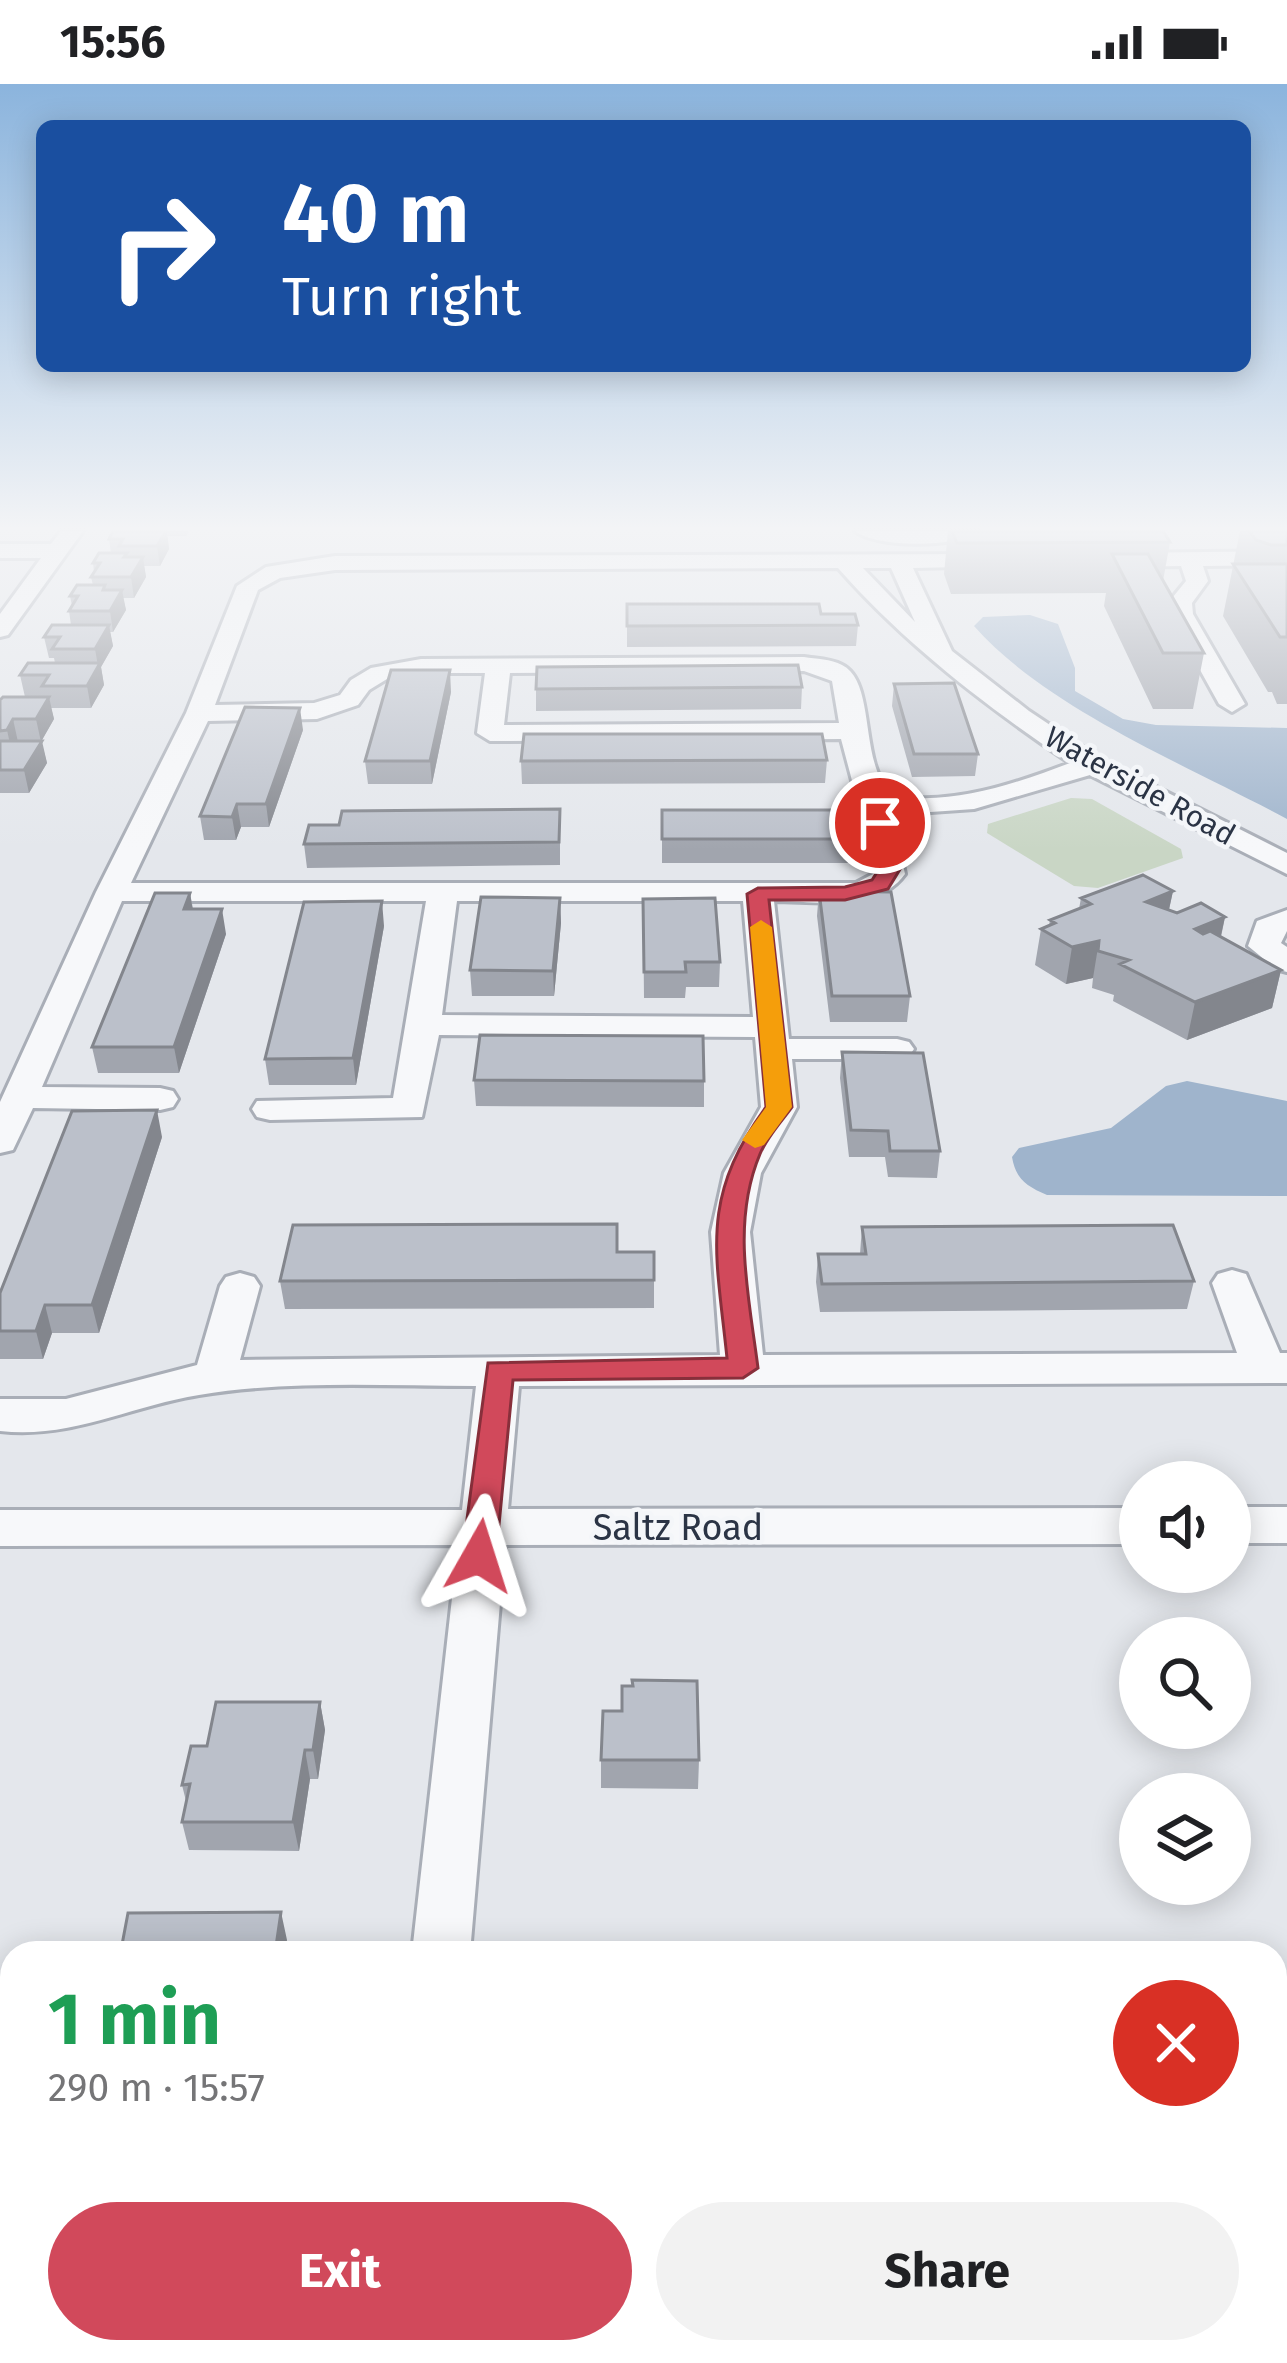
<!DOCTYPE html>
<html lang="en">
<head>
<meta charset="utf-8">
<style>
  :root { --surface:#fff; --page:#f2f2f2; --text:#202124; --muted:#757577; --accent:#d1495b }
  body { margin:0; font-family:"Fira Sans",sans-serif; background:var(--page); color:var(--text); height:100vh; display:flex; flex-direction:column; font-size:45px; white-space:nowrap }
  * { box-sizing:border-box; margin:0 }
  p { font-size:39px; color:var(--muted) }
  .icon { flex:none; width:66px; height:66px; fill:none; stroke:currentColor; stroke-width:2; stroke-linecap:round; stroke-linejoin:round }
  .map { position:relative; flex:1; overflow:hidden }
  .details { position:absolute; left:0px; top:1857px; width:1287px; height:423px; display:flex; flex-direction:column; background:var(--surface); border-radius:36px 36px 0 0; box-shadow:0 6px 30px #0003 }
  .details>* { flex:none }
  .banner { position:absolute; left:36px; top:36px; width:1215px; height:252px; border-radius:18px; box-shadow:0 6px 30px #0003; background:#1a4fa0; color:#fff; overflow:hidden }
  .controls { position:absolute; left:1119px; top:1377px; display:grid; gap:24px }
  .controls a { display:grid; place-items:center; width:132px; height:132px; border-radius:50%; background:var(--surface); box-shadow:0 6px 30px #0003; font-size:60px }
  .pin { position:absolute; display:grid; place-items:center; width:102px; height:102px; color:#fff; margin:-51px; border:6px solid #fff; border-radius:50%; box-shadow:0 3px 12px #0007 }
  .me { position:absolute; width:132px; margin:-66px; rotate:6deg; stroke-linejoin:round; filter:drop-shadow(0 0 9px #0008) }
  .turn { display:flex; align-items:center; gap:42px; height:252px; padding:0 48px; font-size:54px }
  .turn .icon { width:156px; height:156px; stroke-width:2.5 }
  .turn b { display:block; font-size:84px; line-height:102px }
  .round { display:grid; place-items:center; flex:none; width:126px; height:126px; border-radius:63px; background:var(--page) }
  .overview { display:flex; align-items:center; justify-content:space-between; height:204px; padding:0 48px }
  h1 { font-size:72px; font-weight:700; line-height:90px; color:#1e9e55 }
  .action { display:flex; gap:24px; margin-top:auto; padding:24px 48px }
  .action a { flex:1; height:138px; border-radius:72px; background:var(--accent); color:#fff; font-size:48px; font-weight:700; line-height:138px; text-align:center }
  .action a+a { background:var(--page); color:var(--text) }
  .status { display:flex; justify-content:space-between; align-items:center; height:84px; padding:0 60px; background:var(--surface); direction:ltr }
  .status svg { height:33px; fill:currentColor }
  .map>svg:first-child { display:block }
  .green { fill:#c9d6c5 }
  .water { fill:#9fb4cc }
  .lines { fill:none; stroke-linecap:round; stroke-linejoin:round }
  .stream { stroke:#9fb4cc; stroke-width:18 }
  .minor-casing { stroke:#a9aeb7; stroke-width:6 }
  .minor { fill:#f7f8fa; fill-rule:evenodd }
  .wall { fill:#a1a5ae }
  .shaded-wall { fill:#83868d }
  .building { fill:#bbc0ca; stroke:#83868d; stroke-width:3 }
  .route { fill:#d1495b; stroke:#882f3b; stroke-width:3 }
  .slow { fill:#f59e0b }
  .labels { text-anchor:middle; stroke-width:9; stroke-linejoin:round; paint-order:stroke }
  .far-street-label { font-size:30px; fill:#2b3445; stroke:#f4f6f9 }
  .street-label { font-size:36px; fill:#2b3445; stroke:#f4f6f9 }
</style>
</head>
<body>
<div class="status"><b>15:56</b><svg viewBox="0 0 49 12"><path d="M0 12V9h3v3zM5 12V6h3v6zM10 12V3h3v9zM15 12V0h3v12zM26 1h20v11H26zM47 4h2v5h-2z"/></svg></div>
<div class="map">
<svg width="1287" height="2279" viewBox="0 0 1287 2279">
  <rect width="100%" height="100%" fill="#e4e7ec"/>
  <path class="green" d="M1071,714L1092,715L1181,765L1183,774L1098,804L1074,802L987,749L988,740Z"/>
  <path class="water" d="M1030,531L1058,540L1075,584V607L1123,635L1156,641L1287,644V735C1189,682 1047,625 974,542L983,533Z
    M1187,997L1287,1017V1112L1047,1111C1027,1102 1016,1096 1012,1073L1019,1064L1111,1044L1166,1002Z"/>
  <g class="lines">
    <path class="stream" d="M0,2176H12
      M1275,2200L1287,2202"/>
    <g class="minor-casing">
      <path id="minor" d="M61,447H83L8,551L0,553V530L41,474H0V460H51Z
        M855,447H979C958,464 876,464 855,447Z
        M1287,467V481L1203,482L1208,497L1192,519L1193,530L1245,620L1232,628L1219,620L1169,530L1168,519L1186,497L1181,482L1118,483L1107,476L1118,469Z
        M1000,470L1011,477L1008,482L913,484L952,567L1029,627L1101,675L1287,769V790L1090,691L974,725L902,730L894,740L905,790C877,829 817,817 774,817L789,955H897L909,958L914,965L909,972L897,975H792L797,1023L761,1089L750,1148L763,1271L1237,1269L1212,1199L1218,1190L1232,1186L1246,1190L1280,1269H1287V1299L519,1302L508,1425L1140,1424V1460L505,1461L470,1869H412L458,1461L0,1462V1426H462L476,1302C384,1302 289,1296 199,1311C130,1322 72,1355 0,1347V1315H66L197,1281L220,1202L226,1193L240,1189L254,1193L260,1202L240,1276L720,1271L711,1148L724,1089L761,1023L755,953L439,951L422,1033L270,1036L257,1033L252,1025L257,1017L393,1014L426,817H122L42,1003L160,1004L173,1007L178,1015L173,1023L160,1026L33,1024L13,1066L0,1069V1018L96,808L186,629L237,502L266,483L335,472ZM838,484C906,561 986,622 1070,679C1017,699 949,723 892,711C858,680 877,598 842,581C831,575 816,575 804,573L421,575L371,584L351,596L340,611L314,619L215,621L258,506L280,494L335,486ZM863,484H891L915,538ZM804,587L832,597L839,639L504,641L510,589ZM421,589H485L477,649L490,657L841,655L854,704L877,724L866,739L875,789L856,799H131L208,637L317,635L358,621L369,606L387,595ZM457,817H743L753,933L442,931Z
        M1287,826V847L1281,859L1287,863V888L1276,885L1248,862L1257,837Z
        M1230,1423H1287V1459H1230Z
        M368,2268H436L435,2279H367Z"/>
    </g>
    <use href="#minor" class="minor"/>
  </g>
  <path class="wall" d="M113,447H189L186,452H167L169,465L160,482H144L146,493L134,514H123L126,526L113,548H110L113,562L101,583L104,601L91,624H51L54,635L41,657L47,679L29,709H0V616L25,613L20,591L55,579L54,574H49L44,553L71,541L69,527L72,522L70,512L93,501L91,493L94,488L93,479L111,469L109,455Z
    M948,447H1163L1170,458L1163,497L1204,569L1193,625H1153L1104,522L1106,509L951,510L944,490Z
    M1240,447H1287V620H1277L1272,608H1268L1223,532Z
    M627,520L821,530L858,541L856,562L627,563Z
    M894,600L978,670L975,692L912,693L892,622Z
    M802,603L801,625L536,627V605Z
    M451,608L432,700H368L365,677Z
    M303,646L269,743H241L236,756H204L200,732Z
    M827,676L825,699L522,700L521,677Z
    M560,725V781L307,784L304,760L339,741Z
    M662,726L851,755L850,779H662Z
    M819,807L910,912L907,938H830L817,832Z
    M1173,807L1169,826L1177,829L1225,833L1221,853L1281,886L1272,924L1187,956L1113,917L1114,911L1092,904L1093,894L1066,900L1035,881L1041,845L1049,842L1050,836L1079,825L1081,814Z
    M190,809L193,825L226,850L179,989H98L92,963Z
    M560,814L561,839L554,912H472L470,886Z
    M643,815L720,878L719,903H686L685,914H644Z
    M384,842L356,1001H269L265,975Z
    M842,968L940,1067L937,1094L888,1093L885,1073H849L840,994Z
    M474,996L704,997V1023L476,1022Z
    M162,1053L99,1249H52L43,1275H0V1209Z
    M862,1143L1194,1197L1187,1225L820,1228L816,1198L818,1170H860Z
    M618,1168H654V1224L285,1225L280,1197Z
    M320,1618L325,1646L318,1695H310L299,1767L189,1766L182,1738L186,1717L182,1701L207,1662Z
    M601,1676H699L698,1705L601,1704Z"/>
  <path class="shaded-wall" d="M167,447L169,465L160,482L157,462Z
    M143,473L146,493L134,514L131,493Z
    M122,506L126,526L113,548L110,527Z
    M109,541L113,562L101,583L104,601L91,624L87,602L98,582L95,565Z
    M450,586L451,608L432,700L430,677Z
    M49,613L54,635L41,658L36,635Z
    M300,624L303,646L269,743L266,720Z
    M13,635L18,658L12,669L7,646Z
    M42,657L47,679L29,709L24,686Z
    M237,720L241,743L236,756L232,733Z
    M1173,807L1165,843L1146,818Z
    M190,809L194,834L184,825Z
    M560,814L561,839L554,912L553,887Z
    M382,817L384,842L356,1001L353,974Z
    M222,825L226,850L179,989L174,963Z
    M1225,833L1217,869L1195,845Z
    M1099,857L1093,894L1066,900L1072,863Z
    M1281,886L1272,924L1187,956L1195,918Z
    M157,1026L162,1053L99,1249L92,1221Z
    M45,1221L52,1249L43,1275L36,1247Z
    M320,1618L325,1646L318,1695L313,1666Z
    M305,1666L310,1695L299,1767L293,1738Z
    M281,1828L287,1856L285,1869H275Z"/>
  <path class="building" d="M113,447H166L157,462H119L123,455H109Z
    M952,447H978L979,448L978,447H1163L1170,458L957,459Z
    M1249,447H1287V461H1271L1256,456Z
    M99,469H127L124,473H143L131,493H91L100,479H93Z
    M1112,470H1148L1204,569H1163Z
    M1233,480H1287V553H1280Z
    M77,501H105L103,506H122L110,527H69L78,512H70Z
    M627,520H819L821,530H855L858,541L627,542Z
    M52,541H109L95,565H52L60,553H44Z
    M28,579H100L87,602H42L49,591H20Z
    M798,581L802,603L536,605L537,583Z
    M391,586H450L430,677H365Z
    M954,599L978,670H914L894,600Z
    M3,613H49L36,635H13L7,646L0,647V616Z
    M245,623L300,624L266,720H237L232,733L200,732Z
    M524,650H822L827,676L521,677Z
    M0,657H42L24,686H0Z
    M560,725L559,758L304,760L309,741H339L342,727Z
    M662,726H847L851,755H662Z
    M1143,791L1173,807L1146,818L1177,829L1201,819L1225,833L1195,845L1203,850L1210,847L1281,886L1195,918L1120,880L1129,876L1098,867L1099,857L1072,863L1041,845L1055,839L1050,836L1091,820L1081,814Z
    M819,807L891,808L910,912H832Z
    M155,809H190L184,825H222L174,963H92Z
    M481,813L560,814L553,887L470,886Z
    M715,814L720,878H685L686,888H644L643,815Z
    M382,817L353,974L265,975L304,818Z
    M480,951L703,952L704,997L474,996Z
    M842,968L923,969L940,1067H890L888,1047L851,1046Z
    M157,1026L92,1221H45L36,1247H0V1209L72,1027Z
    M617,1140V1168H654V1196L280,1197L293,1141Z
    M1173,1141L1194,1197L822,1200L818,1170H866L862,1143Z
    M632,1596L697,1597L699,1676H601L603,1627H622V1602H633Z
    M216,1618H320L313,1666H305L293,1738H182L190,1700L182,1701L191,1662H207Z
    M281,1828L275,1869H79L80,1866H121L128,1829Z"/>
  <linearGradient id="sky" x2="0" y2="1"><stop stop-color="#8bb4dd"/><stop offset="0.58" stop-color="#f3f4f6"/><stop offset="1" stop-color="#f3f4f6" stop-opacity="0"/></linearGradient>
  <rect width="1287" height="766" fill="url(#sky)"/>
  <path class="route" d="M873,735L890,739L902,782L888,805L845,816H769L792,1023C781,1038 767,1053 760,1070C731,1139 749,1212 758,1284L743,1294L513,1296L496,1472L491,1481L479,1484L467,1481L462,1472L488,1279L727,1274C716,1167 699,1115 766,1023L747,810L758,804L845,803L872,796L881,782Z"/>
  <path class="slow" d="M761,836L772,843L792,1023L764,1061L755,1064L742,1056L766,1023L750,843Z"/>
  <g class="labels">
    <g class="far-street-label">
      <text transform="translate(1140 702) rotate(29)" y="10">Waterside Road</text>
    </g>
    <g class="street-label">
      <text x="678" y="1456">Saltz Road</text>
    </g>
  </g>
</svg>
<div class="controls">
<a><svg class="icon" aria-label="sound" viewBox="0 0 24 24"><path d="M4 9h4l5-4v14l-5-4H4zM17 9q2 3 0 6"/></svg></a>
<a><svg class="icon" aria-label="search" viewBox="0 0 24 24"><circle cx="10" cy="10" r="6"/><path d="M15 15l6 6"/></svg></a>
<a><svg class="icon" aria-label="layers" viewBox="0 0 24 24"><path d="M12 4l9 5-9 5-9-5zM3 14l9 5 9-5"/></svg></a>
</div>
<div class="pin" style="left:880px;top:739px;background:#d93025"><svg class="icon" aria-label="arrive" viewBox="0 0 24 24"><path d="M6 21V4h12l-3 4 3 4H6"/></svg></div>
<svg class="me" style="left:479px;top:1472px" viewBox="-20 -20 40 40"><path d="M0-17L14 15 0 8-14 15z" fill="#d1495b" stroke="#fff" stroke-width="4"/></svg>
<div class="banner">
<div class="turn"><svg class="icon" aria-label="right" viewBox="0 0 24 24"><path d="M7 20v-9h11M14 6l5 5-5 5"/></svg><div><b>40 m</b>Turn right</div></div>
</div>
<section class="details">
<div class="overview"><div><h1>1 min</h1><p>290 m · 15:57</p></div><a class="round" style="background:#d93025;color:#fff"><svg class="icon" aria-label="close" viewBox="0 0 24 24"><path d="M6 6l12 12M18 6L6 18"/></svg></a></div>
<div class="action"><a>Exit</a><a>Share</a></div>
</section>
</div>
</body>
</html>
